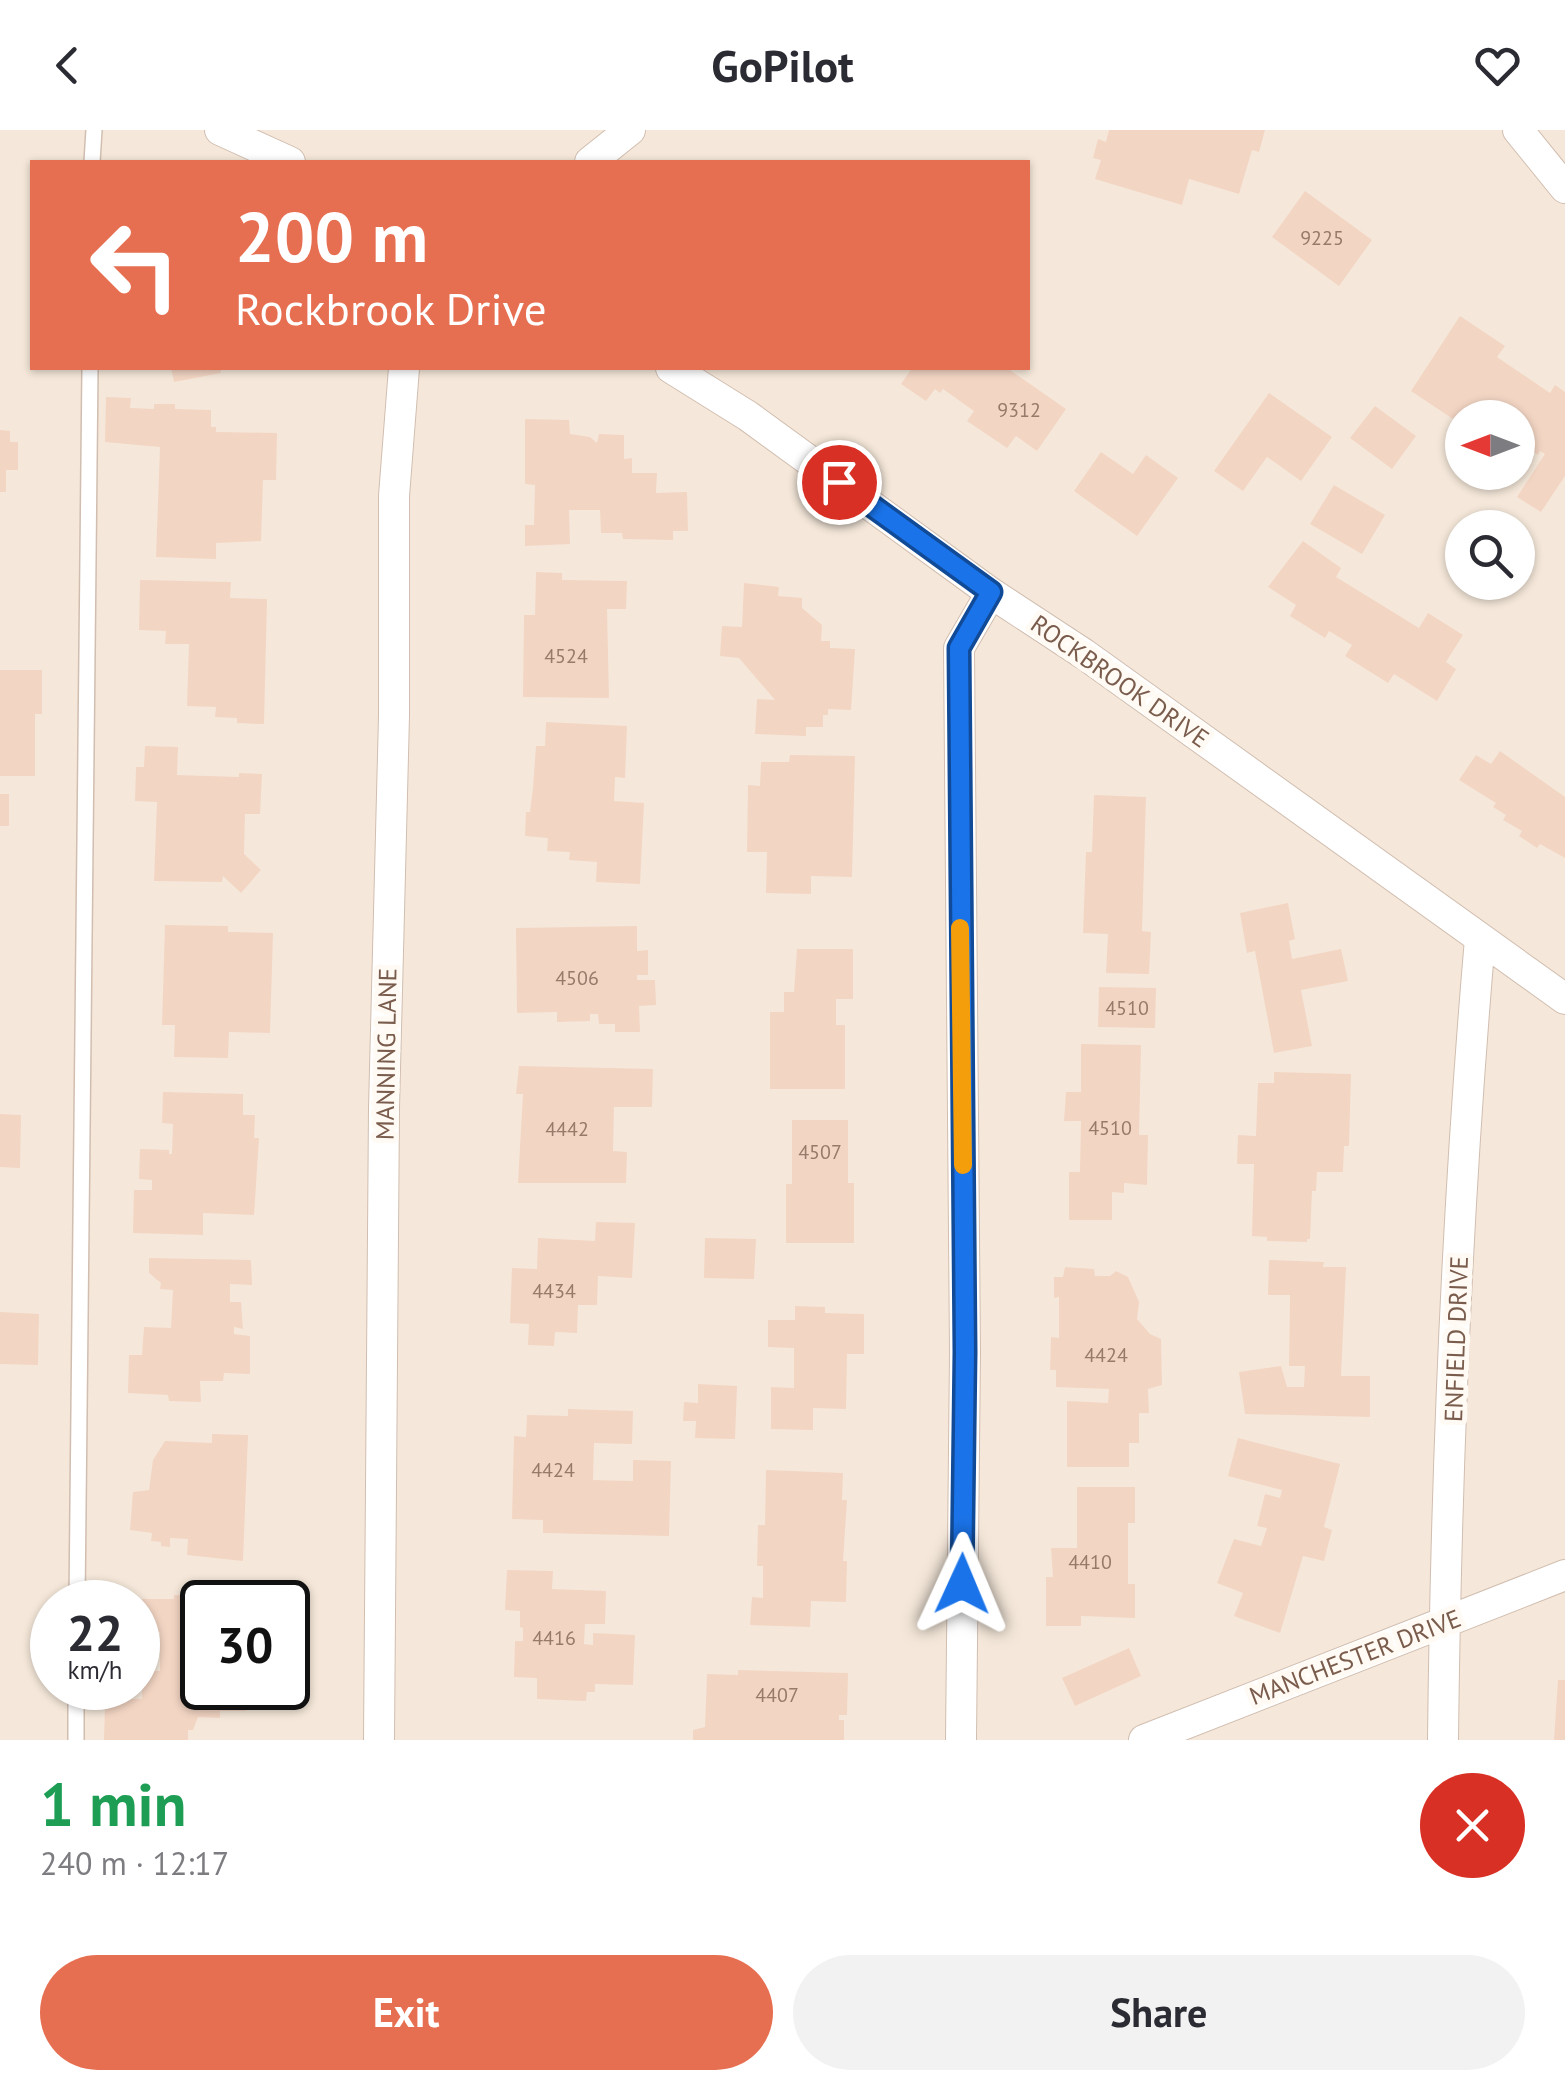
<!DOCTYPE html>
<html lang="en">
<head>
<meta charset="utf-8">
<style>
  :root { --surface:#fff; --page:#f2f2f3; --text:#2b2b33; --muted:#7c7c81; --accent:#e76f51 }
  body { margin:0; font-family:"PT Sans",sans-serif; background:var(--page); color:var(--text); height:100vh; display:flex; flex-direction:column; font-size:38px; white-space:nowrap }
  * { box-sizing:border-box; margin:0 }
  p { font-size:32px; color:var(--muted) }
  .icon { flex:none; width:55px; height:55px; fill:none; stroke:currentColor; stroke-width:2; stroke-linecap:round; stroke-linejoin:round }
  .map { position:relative; height:1610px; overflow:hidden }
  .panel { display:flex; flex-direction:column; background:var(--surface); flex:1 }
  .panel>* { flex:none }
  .banner { position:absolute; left:30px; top:30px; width:1000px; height:210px; border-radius:0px; box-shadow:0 2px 8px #0004; background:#e76f51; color:#fff; overflow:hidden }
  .needle { width:65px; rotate:270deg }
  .controls { position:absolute; left:1445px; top:270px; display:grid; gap:20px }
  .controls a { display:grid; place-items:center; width:90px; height:90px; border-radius:50%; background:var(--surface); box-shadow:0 2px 8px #0004; font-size:50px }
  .speed { position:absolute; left:30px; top:1450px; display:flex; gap:20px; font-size:50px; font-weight:700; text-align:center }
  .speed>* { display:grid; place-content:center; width:130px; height:130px; border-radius:50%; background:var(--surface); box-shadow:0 2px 8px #0004; line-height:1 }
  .speed small { font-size:25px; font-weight:400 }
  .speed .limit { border:5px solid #111; border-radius:15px; background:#fff; color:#111 }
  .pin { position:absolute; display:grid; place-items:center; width:85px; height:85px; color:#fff; margin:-42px; border:5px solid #fff; border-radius:50%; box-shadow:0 2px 10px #0007 }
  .me { position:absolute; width:110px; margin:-55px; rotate:1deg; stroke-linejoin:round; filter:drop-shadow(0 0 8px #0008) }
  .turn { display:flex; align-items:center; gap:35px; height:210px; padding:0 40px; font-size:45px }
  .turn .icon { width:130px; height:130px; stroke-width:2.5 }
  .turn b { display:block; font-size:70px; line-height:85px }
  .round { display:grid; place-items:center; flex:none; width:105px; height:105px; border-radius:52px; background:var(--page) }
  .summary { display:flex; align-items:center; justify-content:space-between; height:170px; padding:0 40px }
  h1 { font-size:60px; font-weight:700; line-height:75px; color:#1e9e55 }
  .action { display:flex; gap:20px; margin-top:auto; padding:20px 40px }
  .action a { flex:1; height:115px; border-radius:60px; background:var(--accent); color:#fff; font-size:40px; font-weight:700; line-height:115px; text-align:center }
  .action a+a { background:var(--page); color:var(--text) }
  header { display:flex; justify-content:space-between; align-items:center; height:130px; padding:0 40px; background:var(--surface); font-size:45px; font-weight:700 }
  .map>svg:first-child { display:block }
  .residential { fill:#f5e8da; fill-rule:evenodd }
  .building { fill:#f3d5c3 }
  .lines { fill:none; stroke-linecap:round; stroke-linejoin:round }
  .lane-casing { stroke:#d1beb0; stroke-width:18 }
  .street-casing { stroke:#d1beb0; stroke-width:32 }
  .lane { stroke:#fff; stroke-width:15 }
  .street { stroke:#fff; stroke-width:30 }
  .route-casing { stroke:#114b97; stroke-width:25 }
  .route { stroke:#1a73e8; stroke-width:18 }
  .slow { stroke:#f59e0b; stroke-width:18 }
  .labels { text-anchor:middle; stroke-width:10; stroke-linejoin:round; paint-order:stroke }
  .number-label { font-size:20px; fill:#987a6a }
  .street-label { font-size:25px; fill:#7a5c4d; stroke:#fffaf3 }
</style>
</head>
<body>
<header><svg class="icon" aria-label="back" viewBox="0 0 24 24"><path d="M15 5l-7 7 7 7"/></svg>GoPilot<svg class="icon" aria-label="heart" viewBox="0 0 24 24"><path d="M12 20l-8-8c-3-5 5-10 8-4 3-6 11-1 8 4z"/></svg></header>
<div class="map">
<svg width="1565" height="1610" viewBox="0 0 1565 1610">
  <rect width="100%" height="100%" fill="#fdf6ec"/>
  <path class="residential" d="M0,0H1565V1610H0ZM32,32H1028V238H32ZM1462,288H1518V342H1462ZM1462,398H1518V452H1462ZM52,1472H138V1558H52ZM202,1472H288V1558H202Z"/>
  <path class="building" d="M1109,0H1265L1259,22L1252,20L1239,64L1189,49L1182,75L1095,49L1101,30L1093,28L1098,9L1106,12Z
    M1305,61L1372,110L1339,156L1272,107Z
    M1460,186L1505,216L1497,227L1550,263L1555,255L1565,262V346L1541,382L1517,367L1545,324L1540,321L1538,325L1518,312V288H1480L1467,279L1459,293L1411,261Z
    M171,238H220L221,243L174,252Z
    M912,238H1007L1066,279L1037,321L1016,306L1007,318L967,291L974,281L943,259L940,263L935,259L926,271L901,254Z
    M1269,263L1332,307L1301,351L1267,327L1243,361L1214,341Z
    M106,267L131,268L130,278L154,279V274H175V279L211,280V297H216V302L277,303L276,350H263L261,411L216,413V429L156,427L160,317L105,312Z
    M1375,276L1416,306L1392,339L1350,308Z
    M525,289L569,290L570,304L590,307L597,313L599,304L624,305V329L632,328V343H657L656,363L687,362L688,401H673V410L623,409L622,403H601L600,380H569L570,414L525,416V395H534L535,355L525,354Z
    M0,300L10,301V312H18V340H6V362H0Z
    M1101,322L1133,344L1146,325L1178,348L1137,406L1074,361Z
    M1334,355L1385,385L1362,424L1310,394Z
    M1303,411L1341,438L1336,447L1419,498L1428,483L1463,505L1446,532L1456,539L1437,571L1394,544L1388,553L1345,526L1352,515L1329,501L1325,508L1290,486L1296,475L1268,457Z
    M536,442L562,443V450L627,451L626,479H607L609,568L523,567L524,485H535Z
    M140,450L231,452L230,468L267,469L264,594L237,593V588L215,587L216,577L187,576L189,514H165L166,501L139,500Z
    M744,453L779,457L778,466L802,468V478L822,495L821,511H830V518L855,519L851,580L828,579V585H823V597H806V606L755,604L757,569L775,570L739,528L720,526L722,496L742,497Z
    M0,540H42V584H35V646H0Z
    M546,592L627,596L625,648L615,647L614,671L644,673L640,754L596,752L597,732L569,730L570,722L547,721L548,708L525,706L526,682H530L533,658L536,616H545Z
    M145,616L178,617L177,645L239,647V643L262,644L260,684H245L244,724L261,740L241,763L223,746L222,752L154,751L157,672L135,671L136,637H144Z
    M1500,621L1565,667V728L1540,714L1537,718L1519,706L1522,701L1503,690L1506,685L1493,677L1496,673L1459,650L1476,625L1491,634Z
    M790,625L855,626L852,747L811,746V764L766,763L767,722H747L748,655L760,656L761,632H789Z
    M0,664H9V696H0Z
    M1094,665L1146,667L1142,801L1151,802L1149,844L1106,843L1108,804L1083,803L1086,722H1092Z
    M1288,773L1295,809L1289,811L1292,829L1341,819L1348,851L1301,860L1312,916L1274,923L1255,821L1247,823L1240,783Z
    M165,795L228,796V802L273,803L270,903L229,902L228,928L174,927L175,895H162Z
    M637,796V821L648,820V845H637V850H655L656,875L639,876L640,902H615V894H599L598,884H590V891L557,892V882L517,883L516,798Z
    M797,819H853V869H836V895H845V959H770V882H784V862H794Z
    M1099,857L1156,858L1155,898L1098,897Z
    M1081,914L1141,915L1139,1005H1148L1147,1055L1124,1053V1063L1112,1062V1090H1069V1042H1080L1081,991H1064L1066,962H1081Z
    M519,936L653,939L652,977H614L613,1021L627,1022L626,1053H518L523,964H516Z
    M1274,942L1351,944L1349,1016H1344L1343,1042H1317L1316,1061H1312L1310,1109H1307V1112L1267,1111V1107L1252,1106L1254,1034H1237L1238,1005L1256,1006L1258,953H1274Z
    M163,962L243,964V985H255L254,1008H259L254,1085L203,1083V1105L133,1103L134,1060H152V1050L139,1049L140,1019L169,1020V1024H172L173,994L162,993Z
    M0,984L21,985L20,1038L0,1037Z
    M792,990H848V1053H854V1113H786V1054H792Z
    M596,1092L635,1093L632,1148L598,1146L597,1175H578L577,1203L555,1202L554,1216L528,1215L529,1194L510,1193L512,1138L537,1139L538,1108L595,1111Z
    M705,1108L756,1109L754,1149L704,1148Z
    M149,1128L251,1130L252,1155L230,1154V1172H241L243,1199L234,1197V1204L250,1206V1244L224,1243L223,1251H200L201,1272L169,1271L168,1265L128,1263L129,1225H142L144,1197L171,1198L173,1160L160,1159L161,1153L149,1143Z
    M1269,1130L1324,1132L1323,1137H1346L1341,1246H1370V1287L1245,1284L1239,1242L1281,1236L1287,1257H1304L1305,1236H1289L1290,1165H1268Z
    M1065,1137L1094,1139L1095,1146H1110L1116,1141L1128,1147L1139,1172L1137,1189L1150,1204L1161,1209L1162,1255L1148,1259L1149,1283H1139V1313H1129V1337H1067V1271L1108,1273L1109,1259L1056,1257V1240H1050L1051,1207L1059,1208V1167L1054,1168V1147H1063Z
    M795,1176L825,1177V1183L864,1184V1224H847L846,1279L813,1278V1300L771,1299V1257L794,1258V1218L768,1217V1190H795Z
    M0,1182L39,1184L38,1235L0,1234Z
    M698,1254L737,1256L735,1309L695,1308L696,1291H683L684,1272L698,1273Z
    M568,1279L633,1281L632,1314L594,1313L593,1350L633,1351V1330L671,1331L669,1406L543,1403V1390L512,1389L514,1306L526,1307L527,1285L568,1286Z
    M212,1304L248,1305L243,1431L187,1425L188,1409L170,1408V1417L161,1416V1412L151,1411L152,1403L130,1400L133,1362L149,1360L153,1330L165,1311L212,1313Z
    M1238,1308L1340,1334L1324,1397L1332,1400L1324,1431L1303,1426L1280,1503L1234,1486L1243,1463L1217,1453L1234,1409L1261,1416L1267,1398L1257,1396L1265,1364L1280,1368L1282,1360L1228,1346Z
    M766,1340L843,1343L842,1370H847L843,1431H847L846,1472L811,1471L810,1497L750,1495L752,1467L763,1468V1436H757L758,1395H765Z
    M1077,1357H1135V1393H1128V1454H1135V1488L1081,1486V1496H1046V1447H1053L1051,1418H1077Z
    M507,1440L553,1441L552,1459L606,1461L605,1494H585L584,1514L593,1515V1503L635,1505L633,1555L595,1554V1562H587L586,1571L537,1569V1548L514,1547L515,1511H523V1498L520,1497V1481L505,1480Z
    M174,1465L192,1466V1470L202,1471V1558H247L246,1581H220V1588L198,1587L193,1600H188V1610H104L105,1576H111V1569H142L143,1541H160V1502H139L140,1469H174Z
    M1129,1518L1141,1546L1075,1576L1062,1548Z
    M738,1540L848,1543L847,1585H839V1590H844V1610H693V1600L705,1597L707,1544L738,1545Z
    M1558,1550H1565V1610H1554Z"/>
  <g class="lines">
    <g class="lane-casing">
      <path id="lane" d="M92,32L94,0
        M77,1472L90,238
        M76,1610V1558"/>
    </g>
    <g class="street-casing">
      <path id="street" d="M220,0L290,32
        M1518,0L1565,58
        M590,32L630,0
        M671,238L748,286L991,463L1084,524L1565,869
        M379,1610L384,978L394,586V366L404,238
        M961,1610L965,1222L959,518L991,463
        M1144,1610L1565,1445
        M1443,1610C1446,1343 1457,1075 1480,809"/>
    </g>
    <use href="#lane" class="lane"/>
    <use href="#street" class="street"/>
  </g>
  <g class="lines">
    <g class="route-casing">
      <path id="route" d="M839,352L991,462L959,518L965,1222L962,1454"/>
    </g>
    <use href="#route" class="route"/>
    <path class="slow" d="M960,798L963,1035"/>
  </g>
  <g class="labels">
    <g class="number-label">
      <text x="1322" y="115">9225</text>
      <text x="1019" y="287">9312</text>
      <text x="566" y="533">4524</text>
      <text x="577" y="855">4506</text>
      <text x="1127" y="885">4510</text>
      <text x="1110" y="1005">4510</text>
      <text x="567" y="1006">4442</text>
      <text x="820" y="1029">4507</text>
      <text x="554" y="1168">4434</text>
      <text x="1106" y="1232">4424</text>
      <text x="553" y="1347">4424</text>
      <text x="1090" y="1439">4410</text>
      <text x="554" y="1515">4416</text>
      <text x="777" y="1572">4407</text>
    </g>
    <g class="street-label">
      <text transform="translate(1120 551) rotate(35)" y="9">ROCKBROOK DRIVE</text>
      <text transform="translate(386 924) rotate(-89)" y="9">MANNING LANE</text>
      <text transform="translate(1456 1209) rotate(-88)" y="9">ENFIELD DRIVE</text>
      <text transform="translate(1355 1527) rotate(-21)" y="9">MANCHESTER DRIVE</text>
    </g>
  </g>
</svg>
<div class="controls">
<a><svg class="needle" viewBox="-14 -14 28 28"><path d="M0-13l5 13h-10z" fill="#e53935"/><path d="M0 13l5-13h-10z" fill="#7c7c81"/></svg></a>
<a><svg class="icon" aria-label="search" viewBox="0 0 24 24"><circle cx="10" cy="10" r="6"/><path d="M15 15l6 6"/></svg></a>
</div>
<div class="speed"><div>22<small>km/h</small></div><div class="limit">30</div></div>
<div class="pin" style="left:839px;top:352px;background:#d93025"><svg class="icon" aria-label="arrive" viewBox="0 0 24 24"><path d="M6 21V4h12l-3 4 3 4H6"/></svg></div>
<svg class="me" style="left:962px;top:1454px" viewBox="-20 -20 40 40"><path d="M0-17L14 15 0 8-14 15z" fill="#1a73e8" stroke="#fff" stroke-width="4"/></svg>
<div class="banner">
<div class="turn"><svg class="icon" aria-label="left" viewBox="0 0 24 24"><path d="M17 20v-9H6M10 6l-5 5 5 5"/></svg><div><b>200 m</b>Rockbrook Drive</div></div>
</div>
</div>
<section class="panel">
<div class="summary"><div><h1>1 min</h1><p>240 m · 12:17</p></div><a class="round" style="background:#d93025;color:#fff"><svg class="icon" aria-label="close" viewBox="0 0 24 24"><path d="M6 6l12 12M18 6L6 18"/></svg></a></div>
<div class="action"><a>Exit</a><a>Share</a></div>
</section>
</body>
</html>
